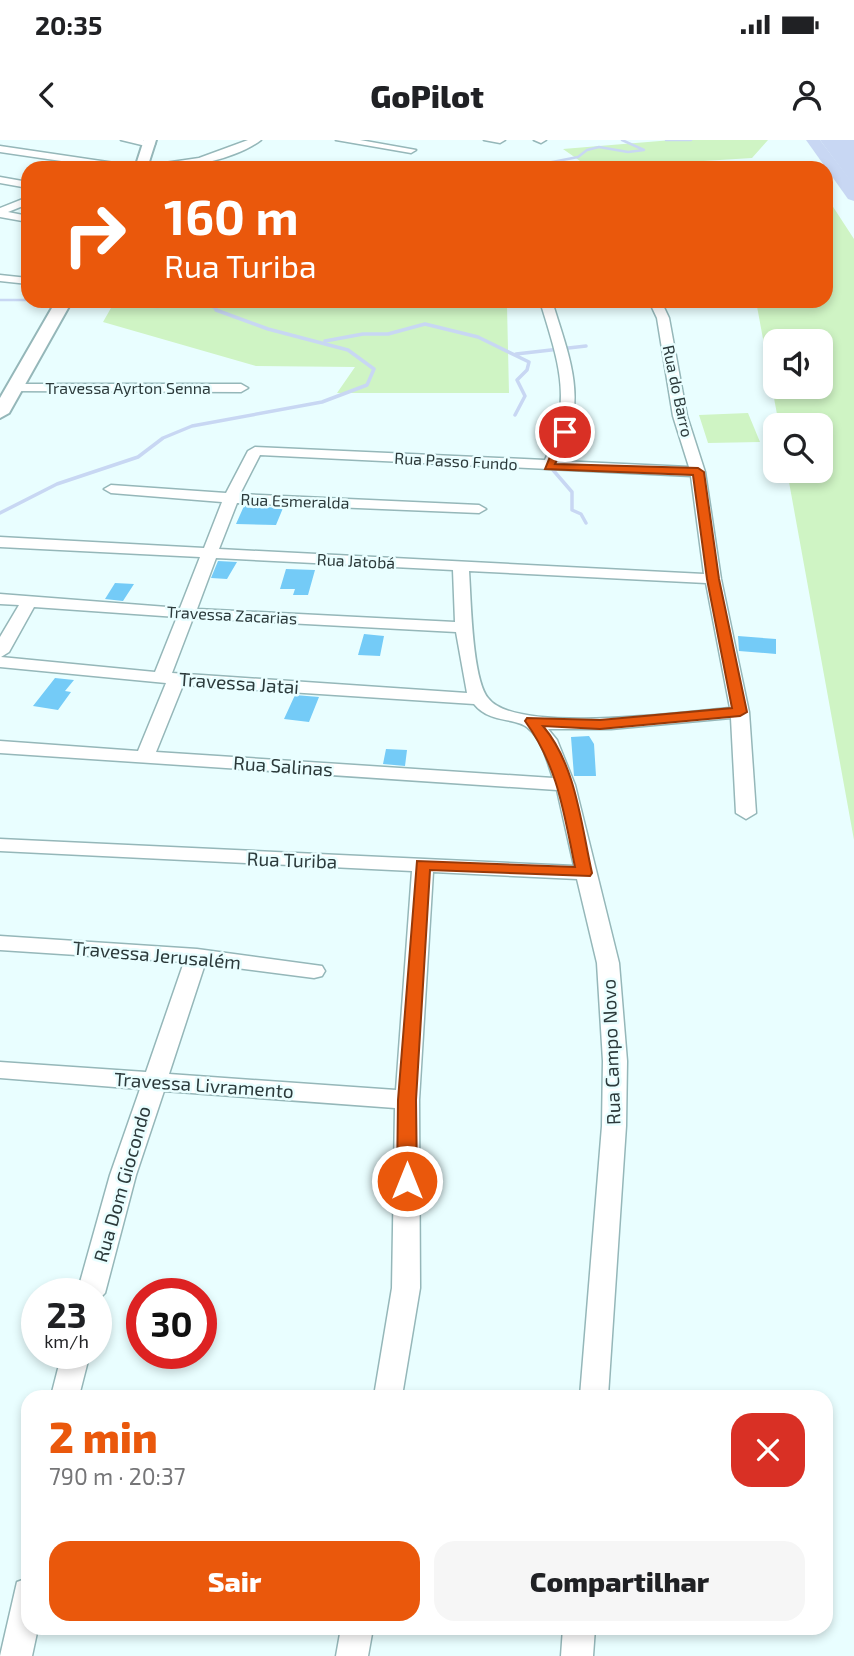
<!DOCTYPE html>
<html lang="pt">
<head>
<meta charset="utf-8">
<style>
  :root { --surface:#fff; --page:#f6f6f6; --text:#202124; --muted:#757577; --accent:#ea580c }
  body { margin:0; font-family:"Exo 2",sans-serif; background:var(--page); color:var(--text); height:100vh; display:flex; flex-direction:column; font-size:26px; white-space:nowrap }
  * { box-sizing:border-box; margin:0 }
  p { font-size:23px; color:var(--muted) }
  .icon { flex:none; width:38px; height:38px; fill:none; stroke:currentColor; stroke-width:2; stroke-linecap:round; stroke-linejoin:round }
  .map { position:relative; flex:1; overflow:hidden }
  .sheet { position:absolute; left:21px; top:1250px; width:812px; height:245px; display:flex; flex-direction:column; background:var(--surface); border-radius:21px; box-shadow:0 4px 10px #0003 }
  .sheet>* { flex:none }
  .hud { position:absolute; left:21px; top:21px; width:812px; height:147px; border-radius:21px; box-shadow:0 4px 10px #0003; background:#ea580c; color:#fff; overflow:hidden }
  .controls { position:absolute; left:763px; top:189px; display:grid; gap:14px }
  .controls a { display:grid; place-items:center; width:70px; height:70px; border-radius:14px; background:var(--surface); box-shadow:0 4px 10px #0003; font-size:35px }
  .speed { position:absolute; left:21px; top:1138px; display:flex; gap:14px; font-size:35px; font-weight:700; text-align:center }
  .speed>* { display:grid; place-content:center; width:91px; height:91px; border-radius:50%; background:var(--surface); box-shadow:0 4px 10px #0003; line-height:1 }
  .speed small { font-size:18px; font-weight:400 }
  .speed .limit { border:10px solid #d22; background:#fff; color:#111 }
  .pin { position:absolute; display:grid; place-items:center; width:60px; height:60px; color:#fff; margin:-30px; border:4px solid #fff; border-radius:50%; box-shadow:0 2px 7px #0007 }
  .me { position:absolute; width:77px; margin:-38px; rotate:0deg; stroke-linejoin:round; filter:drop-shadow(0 0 5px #0008) }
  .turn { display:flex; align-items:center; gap:24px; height:147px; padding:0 28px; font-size:32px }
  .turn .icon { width:91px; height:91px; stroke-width:2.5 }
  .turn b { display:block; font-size:49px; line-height:60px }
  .round { display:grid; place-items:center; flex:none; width:74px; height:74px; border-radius:21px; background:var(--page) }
  .summary { display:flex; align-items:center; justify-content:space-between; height:119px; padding:0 28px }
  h1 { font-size:42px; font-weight:800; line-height:52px; color:var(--accent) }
  .primary-button { display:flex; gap:14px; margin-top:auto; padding:14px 28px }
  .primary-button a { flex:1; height:80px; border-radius:21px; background:var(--accent); color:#fff; font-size:28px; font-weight:800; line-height:80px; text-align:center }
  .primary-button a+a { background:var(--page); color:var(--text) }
  .status { display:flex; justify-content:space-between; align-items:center; height:49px; padding:0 35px; background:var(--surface); direction:ltr }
  .status svg { height:19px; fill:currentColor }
  header { display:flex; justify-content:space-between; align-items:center; height:91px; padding:0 28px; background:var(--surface); font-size:32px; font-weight:800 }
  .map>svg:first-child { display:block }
  .green { fill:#cff4c4; fill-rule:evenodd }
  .water { fill:#c8d7f3 }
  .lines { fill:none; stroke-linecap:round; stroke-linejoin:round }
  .stream-far1 { stroke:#c8d7f3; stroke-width:2.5 }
  .stream { stroke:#c8d7f3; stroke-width:3.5 }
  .river { fill:#c8d7f3; fill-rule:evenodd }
  .building { fill:#74cbf7 }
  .street-casing { stroke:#95b7b9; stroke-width:3 }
  .secondary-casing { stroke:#95b7b9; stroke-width:4 }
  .street { fill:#fff; fill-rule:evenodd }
  .secondary { fill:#fff; fill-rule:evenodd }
  .route { fill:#ea580c; stroke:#983908; stroke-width:2 }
  .labels { text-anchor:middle; stroke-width:5; stroke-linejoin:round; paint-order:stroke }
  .far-street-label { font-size:16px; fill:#2c3a3b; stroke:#e9feff }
  .street-label { font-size:19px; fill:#2c3a3b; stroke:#e9feff }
</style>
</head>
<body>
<div class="status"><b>20:35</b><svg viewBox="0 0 49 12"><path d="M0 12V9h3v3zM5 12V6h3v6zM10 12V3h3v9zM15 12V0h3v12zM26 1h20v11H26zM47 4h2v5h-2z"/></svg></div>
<header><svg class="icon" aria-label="back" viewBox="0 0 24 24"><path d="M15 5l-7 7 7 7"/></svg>GoPilot<svg class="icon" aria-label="person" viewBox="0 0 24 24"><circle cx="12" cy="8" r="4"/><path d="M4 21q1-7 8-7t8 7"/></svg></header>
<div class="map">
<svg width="854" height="1516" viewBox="0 0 854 1516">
  <rect width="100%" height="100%" fill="#e9feff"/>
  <path class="green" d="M672,0H768L752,18L590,28L563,9Z
    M826,56L854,99V700L787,331H821V285H779L756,161H826ZM821,201V247H775V201Z
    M115,161H333L343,168L507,166L509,253H337L355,227L256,226L103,182Z
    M748,273L760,302L708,303L699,275Z"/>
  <path class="water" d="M820,0H854V46Z"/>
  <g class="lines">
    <path class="stream-far1" d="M666,0H691
      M430,28L542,24L578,17L587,10L599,7L628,12L644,10L622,0
      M0,160H26
      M202,161L221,172
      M101,164L158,167L183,161"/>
    <path class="stream" d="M325,201L363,194H388L425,184L478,197L529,222L527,230L517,240L525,256L515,275
      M516,214L586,206
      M553,330L572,352V370L581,374L586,383
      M0,373L57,344L138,317L163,298L192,286L322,262L367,245L374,229L348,210L268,189L216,170"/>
    <path class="river" d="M806,0H820L854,45V61L848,59Z"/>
  </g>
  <path class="building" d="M244,366L283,368L276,385L236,384Z
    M218,421L237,422L227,439L211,438Z
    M286,429L315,430L308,455H293L295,449H280Z
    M115,443L134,444L123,461L105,459Z
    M364,494L384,496L380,516L358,515Z
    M738,496L776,499V514L739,511Z
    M55,538L74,540L65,551L71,552L58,570L33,566Z
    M295,555L319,557L309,582L284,579Z
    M589,596L594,604L596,636H574L571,597Z
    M386,609L407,610L405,626L383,624Z"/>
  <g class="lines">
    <g class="street-casing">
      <path id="street" d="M121,0H143L155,4L150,7Z
        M248,0H261C234,21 170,33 137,27L199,18Z
        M336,0H360L416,10L411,13Z
        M484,0H505L500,3Z
        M534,0H546L541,3Z
        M0,6L128,25L133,28H109L0,12Z
        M0,37L28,42V48L0,43Z
        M28,57V64L8,72L28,76V82L0,77V68Z
        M0,135L28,138V144L0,141Z
        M540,161H552C571,223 588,258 559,321L689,327L673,276L657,178L649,161H661L669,178L687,276L705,332L721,439L749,572L756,673L746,679L736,673L731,578L611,589H548L557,600L575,645L619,823L627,921L626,986L608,1256H580L602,986L603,921L597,823L577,739L433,732L419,960L420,1148L402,1256H374L392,1148L395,968L164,951L136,1035L105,1153L96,1162V1153H77L110,1035L140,949L0,938V922L146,932L184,822L0,810V796L197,809L322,826L325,831L322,836L314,838L205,824L169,934L396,950L412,731L0,711V699L574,726L557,650L0,613V601L138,611L166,543L0,527V497L19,465L0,464V454L180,468L200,417L0,407V397L204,408L222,362L111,353L104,349L111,345L226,353L248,311L255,307L545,320C574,260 558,221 540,161ZM260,315L691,336L704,434L219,409L237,363L479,373L486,369L479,365L240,354ZM216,418L453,430L455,482L197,469ZM469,431L706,443L730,568C685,572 515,595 488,558C472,538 471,459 469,431ZM34,467L177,477L155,532L1,517L9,512ZM193,478L456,492L467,553L172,533ZM183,545L474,564C490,584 516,577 528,588C543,600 547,622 553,638L156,612Z
        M15,244H241L248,248L241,252L10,251V245Z
        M62,1213H90L79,1256H51Z
        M28,1438V1488H38L32,1516H0L17,1442Z
        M341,1488H373L368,1516H336Z
        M563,1488H595L593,1516H561Z"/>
    </g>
    <g class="secondary-casing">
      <path id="secondary" d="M144,0H156L147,28H135Z
        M56,161H72L9,273L0,278V258Z"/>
    </g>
    <use href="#street" class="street"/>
    <use href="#secondary" class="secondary"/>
  </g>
  <path class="route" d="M565,289L570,292L555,324L698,328L704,332L719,439L747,572L740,576L600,589L543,586C576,625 581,684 592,733L590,736L430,730L416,960L417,1041L407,1048L397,1041L398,960L417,721L575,727C564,674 558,626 525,581L527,578L600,580L732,568L707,439L693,335L545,329L560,292Z"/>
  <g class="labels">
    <g class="far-street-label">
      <text x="128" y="254">Travessa Ayrton Senna</text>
      <text transform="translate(678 251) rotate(78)" y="6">Rua do Barro</text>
      <text transform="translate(456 321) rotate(3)" y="6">Rua Passo Fundo</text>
      <text transform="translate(295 361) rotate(2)" y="6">Rua Esmeralda</text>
      <text transform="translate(356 421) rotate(3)" y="6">Rua Jatobá</text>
      <text transform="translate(232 475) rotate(3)" y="6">Travessa Zacarias</text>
    </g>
    <g class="street-label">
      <text transform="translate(239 543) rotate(4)" y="7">Travessa Jatai</text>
      <text transform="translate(283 626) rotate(4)" y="7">Rua Salinas</text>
      <text transform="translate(292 720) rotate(2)" y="7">Rua Turiba</text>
      <text transform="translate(157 815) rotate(5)" y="7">Travessa Jerusalém</text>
      <text transform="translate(611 912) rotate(-92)" y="7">Rua Campo Novo</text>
      <text transform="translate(204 945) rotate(4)" y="7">Travessa Livramento</text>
      <text transform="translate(122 1044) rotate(-74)" y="7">Rua Dom Giocondo</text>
    </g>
  </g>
</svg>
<div class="controls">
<a><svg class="icon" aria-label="sound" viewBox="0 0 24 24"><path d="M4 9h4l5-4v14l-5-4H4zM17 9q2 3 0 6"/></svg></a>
<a><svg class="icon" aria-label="search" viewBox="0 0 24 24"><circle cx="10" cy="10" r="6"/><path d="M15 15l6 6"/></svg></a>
</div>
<div class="speed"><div>23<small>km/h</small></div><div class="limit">30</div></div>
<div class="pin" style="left:565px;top:292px;background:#d93025"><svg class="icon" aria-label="arrive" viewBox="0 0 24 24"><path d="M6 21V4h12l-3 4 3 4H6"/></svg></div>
<svg class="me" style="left:407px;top:1041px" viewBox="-20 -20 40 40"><circle r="17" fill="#ea580c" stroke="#fff" stroke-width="3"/><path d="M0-11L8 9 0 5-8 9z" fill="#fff"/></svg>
<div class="hud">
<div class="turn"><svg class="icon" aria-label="right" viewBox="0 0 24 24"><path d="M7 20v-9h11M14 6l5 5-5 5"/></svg><div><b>160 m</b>Rua Turiba</div></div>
</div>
<section class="sheet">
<div class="summary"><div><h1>2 min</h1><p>790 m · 20:37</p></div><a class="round" style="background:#d93025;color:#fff"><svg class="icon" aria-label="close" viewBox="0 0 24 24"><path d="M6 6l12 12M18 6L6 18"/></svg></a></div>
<div class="primary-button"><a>Sair</a><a>Compartilhar</a></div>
</section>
</div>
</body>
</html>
